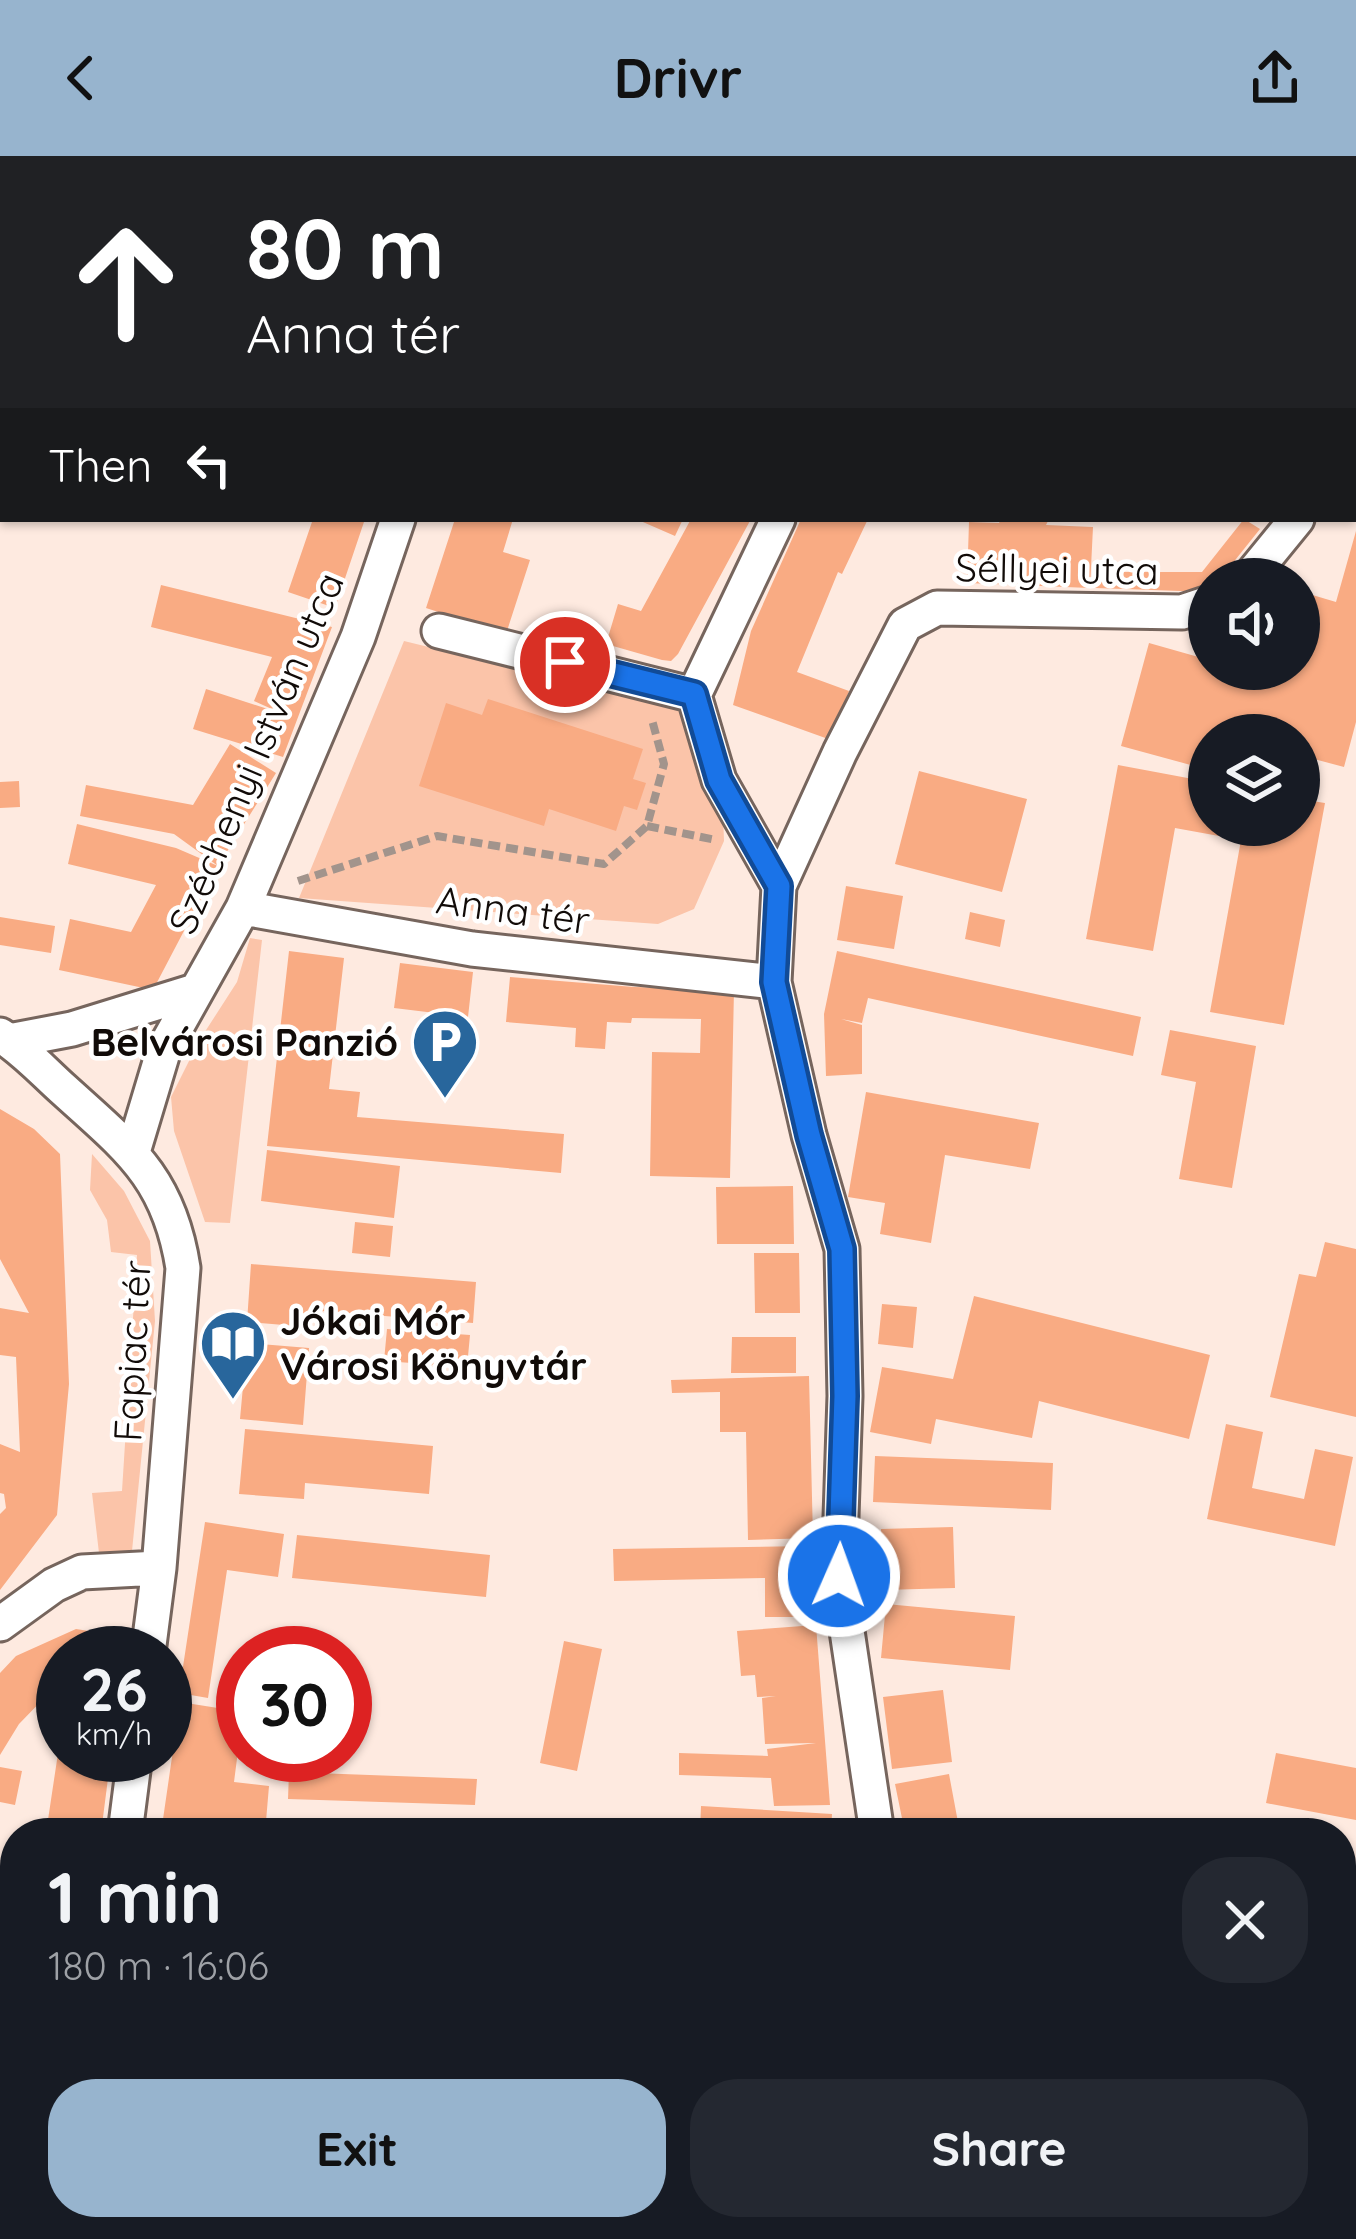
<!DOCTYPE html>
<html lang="en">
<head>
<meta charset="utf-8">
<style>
  :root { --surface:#171b24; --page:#242831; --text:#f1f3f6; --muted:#9ea1a6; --accent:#97b4ce }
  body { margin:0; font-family:Quicksand,sans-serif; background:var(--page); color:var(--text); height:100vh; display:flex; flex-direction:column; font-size:45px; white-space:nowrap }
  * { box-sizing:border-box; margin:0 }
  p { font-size:39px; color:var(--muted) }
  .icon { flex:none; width:66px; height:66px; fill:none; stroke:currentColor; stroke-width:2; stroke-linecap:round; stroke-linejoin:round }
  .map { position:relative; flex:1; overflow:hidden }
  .panel { position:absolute; left:0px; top:1662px; width:1356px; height:423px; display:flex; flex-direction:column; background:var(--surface); border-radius:48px 48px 0 0; box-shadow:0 3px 9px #0004 }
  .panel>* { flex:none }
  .guide { position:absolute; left:0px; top:0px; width:1356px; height:366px; box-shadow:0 3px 9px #0004; background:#202124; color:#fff; overflow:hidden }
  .tools { position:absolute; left:1188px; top:402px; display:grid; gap:24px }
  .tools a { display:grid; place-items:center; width:132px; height:132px; border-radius:50%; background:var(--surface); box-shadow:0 3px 9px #0004; font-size:60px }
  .speed { position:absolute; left:36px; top:1470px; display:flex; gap:24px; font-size:60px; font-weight:700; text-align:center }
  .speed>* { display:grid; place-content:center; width:156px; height:156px; border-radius:50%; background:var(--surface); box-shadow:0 3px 9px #0004; line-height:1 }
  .speed small { font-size:30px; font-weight:400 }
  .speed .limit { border:18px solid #d22; background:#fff; color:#111 }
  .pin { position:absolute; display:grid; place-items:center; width:102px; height:102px; color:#fff; margin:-51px; border:6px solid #fff; border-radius:50%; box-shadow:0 3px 12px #0007 }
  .me { position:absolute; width:132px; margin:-66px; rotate:2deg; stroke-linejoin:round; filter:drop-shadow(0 0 9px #0008) }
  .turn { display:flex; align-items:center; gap:42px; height:252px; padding:0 48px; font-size:54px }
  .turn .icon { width:156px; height:156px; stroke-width:2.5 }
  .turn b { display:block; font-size:84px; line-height:102px }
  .then { display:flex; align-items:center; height:114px; padding:0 48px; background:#0003; gap:24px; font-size:45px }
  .round { display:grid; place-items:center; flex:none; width:126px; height:126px; border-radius:48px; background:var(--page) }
  .head { display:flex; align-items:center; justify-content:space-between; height:204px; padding:0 48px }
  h1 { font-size:72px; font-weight:800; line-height:90px }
  .primary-button { display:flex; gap:24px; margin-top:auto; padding:24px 48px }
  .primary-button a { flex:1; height:138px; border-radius:48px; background:var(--accent); color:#111; font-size:48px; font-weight:800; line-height:138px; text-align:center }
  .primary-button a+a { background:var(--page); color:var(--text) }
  header { display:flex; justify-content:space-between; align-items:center; height:156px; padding:0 48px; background:var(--accent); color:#111; font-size:54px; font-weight:800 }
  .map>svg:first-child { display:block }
  .green { fill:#fbc4a9 }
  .building { fill:#f9ab83 }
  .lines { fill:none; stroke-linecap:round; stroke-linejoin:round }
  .street-casing { stroke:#76655d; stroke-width:39 }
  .path { stroke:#a2948c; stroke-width:8; stroke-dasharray:12 6; stroke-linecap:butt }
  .street { stroke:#fff; stroke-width:33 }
  .route-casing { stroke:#114b97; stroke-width:30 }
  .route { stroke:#1a73e8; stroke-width:21 }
  .labels { text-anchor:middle; stroke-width:9; stroke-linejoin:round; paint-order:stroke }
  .street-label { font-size:39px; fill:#110b08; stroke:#fff }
  .poi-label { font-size:39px; font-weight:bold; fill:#110b08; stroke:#fff; text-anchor:end }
</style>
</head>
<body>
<header><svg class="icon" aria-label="back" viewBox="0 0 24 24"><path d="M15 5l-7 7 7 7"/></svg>Drivr<svg class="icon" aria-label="share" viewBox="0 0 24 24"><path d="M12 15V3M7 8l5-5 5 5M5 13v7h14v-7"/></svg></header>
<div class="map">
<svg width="1356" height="2083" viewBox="0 0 1356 2083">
  <rect width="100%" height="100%" fill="#feeae0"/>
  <path class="green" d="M404,485L680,553L723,658L724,685L694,753L658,768L299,742Z
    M250,782L262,784L230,1067L205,1066L174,975L171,941L199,885L237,826Z
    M92,998L124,1035L150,1085L155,1165L132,1395L119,1403L99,1397L92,1337L122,1335L137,1099L111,1096L107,1064L90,1034Z"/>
  <path class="building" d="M313,363H365L335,452L288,436Z
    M455,363H513L503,396L530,404L506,478L426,452Z
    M636,363H683L675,380Z
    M691,363H751L678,498L671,505L662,504L606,488L618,448L641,455Z
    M801,363H868L842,418L838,416L797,516L849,535L831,584L733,549L751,475Z
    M1001,363H1049L1046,369L1093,371L1090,432L967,427L969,366L999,367Z
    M1244,363L1260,373L1220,423H1209V436L1095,432L1096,416H1202Z
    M1356,375V566L1344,611L1299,599V579H1209V614L1121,590L1149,487L1209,504V513H1299V435L1336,446Z
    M161,429L332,471L283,601L193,573L206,533L283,558L254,545L272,501L151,471Z
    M488,543L643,593L633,623L646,627L637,654L624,650L616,675L549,653L544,670L419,630L446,547L482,559Z
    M230,588L276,617L218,710L153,834L59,814L70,763L131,776L156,729L68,708L77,668L176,692L218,710L174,678L80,660L86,629L193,649Z
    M1118,609L1209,626V669H1299V643L1325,647L1284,869L1210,856L1241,684L1175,672L1153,795L1086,783Z
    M919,615L1027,643L1002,736L895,708Z
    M19,625L20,651L0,652V626Z
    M846,730L903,740L894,793L837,784Z
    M970,756L1005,764L1000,791L965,783Z
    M0,761L55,770L51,797L0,789Z
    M289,795L344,802L329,933L360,936L357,961L564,978L561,1017L267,990Z
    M837,795L1141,861L1133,900L868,842L862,867L841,863L862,869V918L826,920L824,858Z
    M400,807L473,816L468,861L394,852Z
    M510,821L634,831L734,834L730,1022L650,1020L652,896L700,897L701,863L632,862L631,867L607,866L605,893L575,891L576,872L506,866Z
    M1170,874L1256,890L1232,1032L1179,1023L1196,926L1161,919Z
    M866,936L1039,967L1030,1013L945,999L931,1087L880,1078L885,1047L848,1041Z
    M0,953L34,973L60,998L69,1228L57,1359L0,1434V1358L6,1352L4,1338L0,1337V1288L20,1296L16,1201L0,1199V1152L29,1157L0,1103Z
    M267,994L400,1010L394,1062L261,1045Z
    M793,1030L794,1088H717L716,1031Z
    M355,1066L393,1070L390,1101L352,1097Z
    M1325,1086L1356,1093V1261L1270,1241L1299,1118L1316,1121Z
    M754,1097H799L800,1157H755Z
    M251,1108L476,1126L473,1167L309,1154L308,1171L247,1166Z
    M974,1140L1210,1199L1189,1283L1039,1245L1032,1282L936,1263L931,1288L870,1276L882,1211L953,1223Z
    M882,1148L917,1151L913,1192L878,1188Z
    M387,1173L470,1179L467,1211L384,1205Z
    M732,1181H796V1217H731Z
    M247,1187L309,1192L303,1269L240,1263Z
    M809,1220L813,1382L748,1384L746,1276H720V1236L672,1237L671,1224Z
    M1226,1268L1263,1276L1252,1332L1304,1343L1315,1293L1353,1301L1335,1390L1207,1363Z
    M245,1273L433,1290L429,1338L305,1327L304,1343L239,1338Z
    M875,1300L1053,1307L1051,1354L873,1346Z
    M205,1366L284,1378L278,1421L227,1414L208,1542L179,1537Z
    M953,1371L955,1432L883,1434L881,1373Z
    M297,1379L490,1399L486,1441L292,1422Z
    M809,1390L810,1461H765V1422L614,1425L613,1393Z
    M886,1448L1015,1460L1010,1514L881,1502Z
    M816,1469L830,1649L774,1650L771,1622L679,1619V1597L768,1600L767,1593L816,1587L765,1588L762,1542L776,1540L757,1541L755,1519L741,1520L737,1475Z
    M76,1473L127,1481L125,1497H63V1529L52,1534L19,1568L0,1599V1517L16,1500Z
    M564,1485L602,1493L577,1615L540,1607Z
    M943,1534L952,1606L892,1613L883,1541Z
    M180,1546L243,1556L234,1626L269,1630L265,1677H161Z
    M60,1584L63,1599H111L101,1677H46Z
    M1276,1597L1356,1612V1664L1266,1647Z
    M0,1611L22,1615L15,1649L0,1646Z
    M289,1616L477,1623L475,1649L288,1643Z
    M949,1618L960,1677H905L895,1628Z
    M701,1650L832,1658L831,1677H700Z
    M0,1713L15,1716V1756L0,1753Z
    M1341,1721L1356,1725V1792L1341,1789Z
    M1341,1812L1356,1816V1868L1341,1864Z
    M1354,1911L1356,1912V1953L1344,1950Z
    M1341,1984L1356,1987V2083L1317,2075L1319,2070H1341Z
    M1,2012L15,2015V2051L0,2048Z
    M114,2070H268V2083H114Z
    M293,2070H346L345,2083H293Z
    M538,2070H617V2083H538Z
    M639,2070H733V2083H639Z
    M833,2070H911V2083H820V2077H833Z
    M1026,2070H1076L1095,2078L1093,2083H1031Z
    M1165,2070H1191L1227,2083H1161Z"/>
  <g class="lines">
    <g class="street-casing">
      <path id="street" d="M281,3L283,0
        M524,3L525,0
        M1042,3L1047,0
        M0,139H3
        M1353,293L1356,290
        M1248,423L1297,363
        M439,475L694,539L719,624L779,730
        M694,539L778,363
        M243,752L472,793L774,826
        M0,879C23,893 43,915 63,933C128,992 169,1021 183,1112L159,1412L148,1497
        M9,885L72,873L195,835
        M133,996L164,893L243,752L358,481L398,363
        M0,1468L54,1429L82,1416L159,1412
        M125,1677L135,1599
        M877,1677L839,1421L845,1240L842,1093L809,979L774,826L779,730L840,596L905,469L937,452L1182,456L1209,447
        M988,2070L991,2083
        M76,2083L78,2070"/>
    </g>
    <path class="path" d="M647,670L716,684
      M298,725L437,680L604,708L647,670L664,608L652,564"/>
    <use href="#street" class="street"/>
  </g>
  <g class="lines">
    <g class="route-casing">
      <path id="route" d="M565,506L694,538L719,624L779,730L774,826L809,979L842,1093L845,1240L839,1420"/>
    </g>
    <use href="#route" class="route"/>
  </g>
  <defs>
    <g id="parking-pin" transform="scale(3.45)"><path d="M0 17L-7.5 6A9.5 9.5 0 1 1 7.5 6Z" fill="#28669c" stroke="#fff"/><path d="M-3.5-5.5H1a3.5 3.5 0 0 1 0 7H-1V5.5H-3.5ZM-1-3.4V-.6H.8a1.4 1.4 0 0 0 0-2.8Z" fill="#fff"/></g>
    <g id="library-pin" transform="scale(3.45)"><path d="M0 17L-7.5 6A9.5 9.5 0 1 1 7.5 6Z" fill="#28669c" stroke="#fff"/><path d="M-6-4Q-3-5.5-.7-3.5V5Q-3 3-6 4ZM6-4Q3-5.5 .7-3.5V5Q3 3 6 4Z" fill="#fff"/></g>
  </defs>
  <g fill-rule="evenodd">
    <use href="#parking-pin" x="445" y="886"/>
    <use href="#library-pin" x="233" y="1187"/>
  </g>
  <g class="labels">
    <g class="street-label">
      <text transform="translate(1057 413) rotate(1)" y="14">Séllyei utca</text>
      <text transform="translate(256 597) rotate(-67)" y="14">Széchenyi István utca</text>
      <text transform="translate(513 754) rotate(8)" y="14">Anna tér</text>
      <text transform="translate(132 1195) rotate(-87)" y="14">Fapiac tér</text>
    </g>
    <g class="poi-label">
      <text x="398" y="900">Belvárosi Panzió</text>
      <text x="280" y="1179" text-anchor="start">Jókai Mór<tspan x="280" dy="45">Városi Könyvtár</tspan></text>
    </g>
  </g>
</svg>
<div class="tools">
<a><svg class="icon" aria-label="sound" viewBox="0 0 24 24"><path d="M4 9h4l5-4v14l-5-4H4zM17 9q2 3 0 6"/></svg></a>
<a><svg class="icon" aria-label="layers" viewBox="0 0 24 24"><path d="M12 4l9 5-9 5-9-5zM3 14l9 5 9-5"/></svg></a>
</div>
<div class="speed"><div>26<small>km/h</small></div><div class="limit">30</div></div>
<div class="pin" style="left:565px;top:506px;background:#d93025"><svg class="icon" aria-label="arrive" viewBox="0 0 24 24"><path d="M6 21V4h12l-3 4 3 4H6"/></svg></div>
<svg class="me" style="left:839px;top:1420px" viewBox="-20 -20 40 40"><circle r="17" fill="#1a73e8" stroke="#fff" stroke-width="3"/><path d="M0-11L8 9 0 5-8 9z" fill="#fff"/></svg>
<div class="guide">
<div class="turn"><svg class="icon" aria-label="ahead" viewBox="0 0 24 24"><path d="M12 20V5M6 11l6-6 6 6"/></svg><div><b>80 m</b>Anna tér</div></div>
<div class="then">Then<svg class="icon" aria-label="left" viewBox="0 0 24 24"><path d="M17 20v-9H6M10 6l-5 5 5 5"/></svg></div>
</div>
<section class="panel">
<div class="head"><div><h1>1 min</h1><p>180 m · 16:06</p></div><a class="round"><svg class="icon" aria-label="close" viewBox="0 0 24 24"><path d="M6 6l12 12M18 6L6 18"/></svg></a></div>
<div class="primary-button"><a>Exit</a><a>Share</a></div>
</section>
</div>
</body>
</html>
